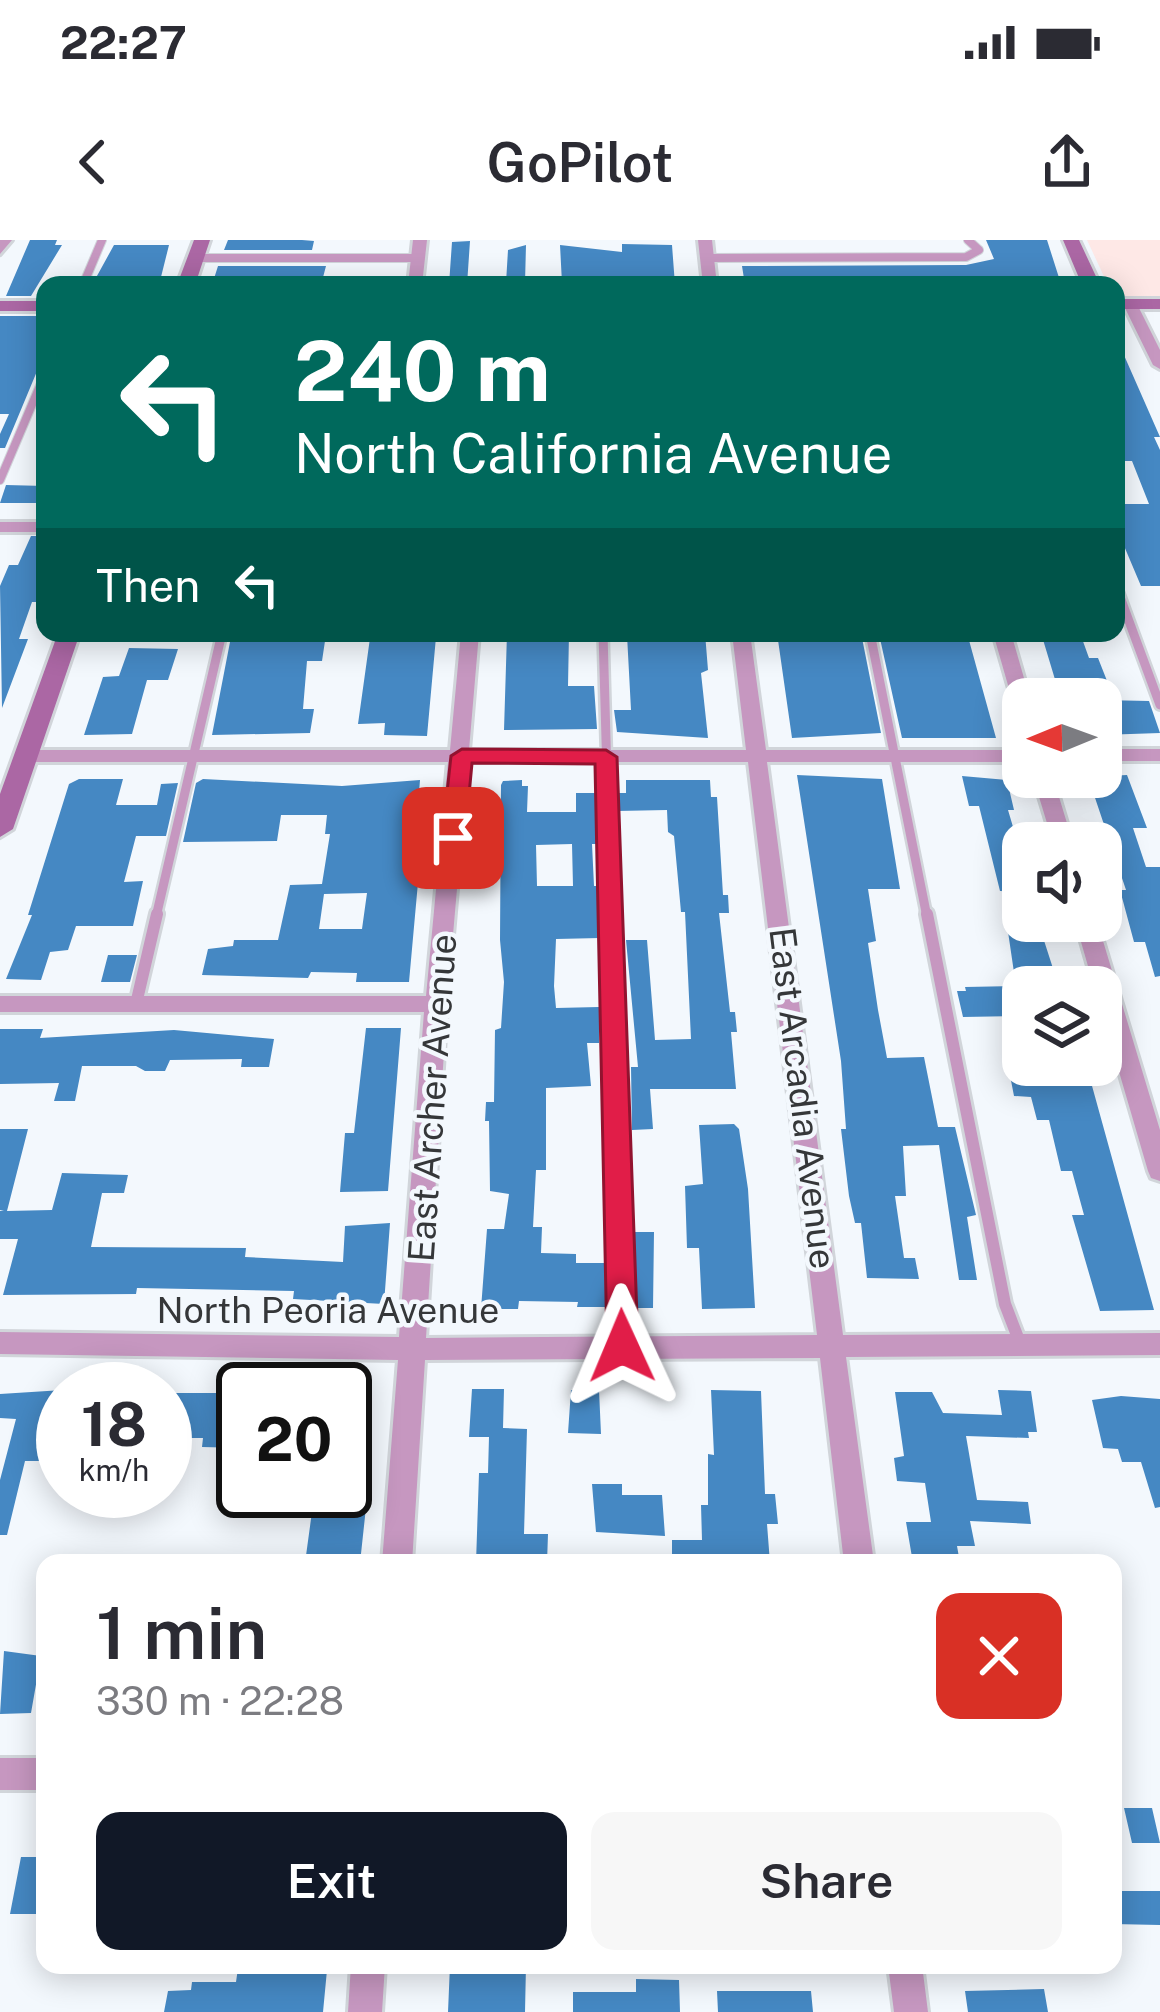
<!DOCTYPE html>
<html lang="en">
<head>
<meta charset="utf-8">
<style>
  :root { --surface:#fff; --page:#f7f7f7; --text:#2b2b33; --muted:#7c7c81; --accent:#111827 }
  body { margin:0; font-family:"Public Sans",sans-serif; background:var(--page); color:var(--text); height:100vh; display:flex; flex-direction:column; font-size:45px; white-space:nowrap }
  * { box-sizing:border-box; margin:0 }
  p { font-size:39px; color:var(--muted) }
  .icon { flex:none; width:66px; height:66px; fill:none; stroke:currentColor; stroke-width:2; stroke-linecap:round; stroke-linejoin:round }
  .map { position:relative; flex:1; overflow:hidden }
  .side { position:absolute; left:36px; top:1314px; width:1086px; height:420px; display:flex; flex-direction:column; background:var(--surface); border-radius:24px; box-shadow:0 6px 30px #0003 }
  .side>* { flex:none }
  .top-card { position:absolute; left:36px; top:36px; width:1089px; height:366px; border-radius:24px; box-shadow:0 6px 30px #0003; background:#00695c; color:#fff; overflow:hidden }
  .needle { width:78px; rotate:269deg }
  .fabs { position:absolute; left:1002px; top:438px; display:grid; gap:24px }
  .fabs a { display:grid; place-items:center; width:120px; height:120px; border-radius:24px; background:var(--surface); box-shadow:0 6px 30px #0003; font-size:60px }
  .speed { position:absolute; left:36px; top:1122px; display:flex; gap:24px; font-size:60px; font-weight:700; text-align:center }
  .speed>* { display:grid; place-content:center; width:156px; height:156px; border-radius:50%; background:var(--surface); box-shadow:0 6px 30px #0003; line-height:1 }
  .speed small { font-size:30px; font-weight:400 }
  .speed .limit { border:6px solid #111; border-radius:18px; background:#fff; color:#111 }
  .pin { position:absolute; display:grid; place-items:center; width:102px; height:102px; color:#fff; margin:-51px; border-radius:24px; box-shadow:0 6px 18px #0006 }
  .me { position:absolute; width:132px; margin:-66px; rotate:359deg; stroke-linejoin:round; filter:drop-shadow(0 0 9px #0008) }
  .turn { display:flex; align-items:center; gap:42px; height:252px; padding:0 60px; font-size:54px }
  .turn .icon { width:156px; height:156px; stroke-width:2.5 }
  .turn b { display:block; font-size:84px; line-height:102px }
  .then { display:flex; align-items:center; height:114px; padding:0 60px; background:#0003; gap:24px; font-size:45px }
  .round { display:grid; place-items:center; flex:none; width:126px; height:126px; border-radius:24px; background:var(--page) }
  .summary { display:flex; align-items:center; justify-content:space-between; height:204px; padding:0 60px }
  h1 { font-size:72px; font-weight:600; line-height:90px }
  .cta { display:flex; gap:24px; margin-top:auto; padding:24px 60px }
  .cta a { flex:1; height:138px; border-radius:24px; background:var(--accent); color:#fff; font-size:48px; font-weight:600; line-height:138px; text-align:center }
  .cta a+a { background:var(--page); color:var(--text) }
  .status { display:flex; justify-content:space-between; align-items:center; height:84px; padding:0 60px; background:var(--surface); direction:ltr }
  .status svg { height:33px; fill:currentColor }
  header { display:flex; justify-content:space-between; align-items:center; height:156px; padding:0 60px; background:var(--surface); font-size:54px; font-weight:600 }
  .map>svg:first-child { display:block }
  .education { fill:#fee8e6 }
  .building { fill:#4588c3; fill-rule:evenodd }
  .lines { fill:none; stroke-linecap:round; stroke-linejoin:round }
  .lane-far2-casing { stroke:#d1d5da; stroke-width:10 }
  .lane-far1-casing { stroke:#d1d5da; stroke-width:14 }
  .lane-casing { stroke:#d1d5da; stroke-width:18 }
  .street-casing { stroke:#d1d5da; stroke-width:6 }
  .secondary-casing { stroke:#d1d5da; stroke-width:6 }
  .lane-far2 { stroke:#c697c0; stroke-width:8 }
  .lane-far1 { stroke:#c697c0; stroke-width:9 }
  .lane { stroke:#c697c0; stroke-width:12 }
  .street { fill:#c697c0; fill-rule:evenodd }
  .secondary { fill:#ab67a4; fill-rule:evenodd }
  .route { fill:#e11d48; stroke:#92132f; stroke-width:3 }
  .labels { text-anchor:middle; stroke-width:9; stroke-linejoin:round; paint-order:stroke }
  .street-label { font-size:36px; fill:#353739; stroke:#f3f8fd }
</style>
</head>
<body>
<div class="status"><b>22:27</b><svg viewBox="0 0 49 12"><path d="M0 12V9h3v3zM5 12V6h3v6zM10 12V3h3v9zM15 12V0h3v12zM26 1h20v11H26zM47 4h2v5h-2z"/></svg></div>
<header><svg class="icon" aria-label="back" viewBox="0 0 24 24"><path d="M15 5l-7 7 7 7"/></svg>GoPilot<svg class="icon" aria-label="share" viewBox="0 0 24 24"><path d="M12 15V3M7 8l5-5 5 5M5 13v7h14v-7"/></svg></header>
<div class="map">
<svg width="1160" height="1772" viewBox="0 0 1160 1772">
  <rect width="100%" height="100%" fill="#f3f8fd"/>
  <path class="education" d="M1087,0H1160V56L1116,57V45H1108Z"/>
  <path class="building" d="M30,0H57L55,5H62L31,56H6Z
    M228,0H302L314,1L312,10H224Z
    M986,0H1047L1061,44L997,38L1000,45H745L742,26L966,25L994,19Z
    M470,1L467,45H449L452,2Z
    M622,4L672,5L675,45L562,43L560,5L622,12Z
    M114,5H169L160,41L92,45Z
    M526,5L525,43H506L508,10Z
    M218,26H326L321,45H212Z
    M0,76H45V112L5,208H0V194L9,174H0Z
    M1116,97L1160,197H1154L1160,210V346H1141L1116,287V264H1149L1132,221H1116V176H1122L1117,165H1123L1116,148Z
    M6,245L45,246V263H0Z
    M31,296H45V343L38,362H32L19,399H28L2,468L0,346L9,325H18Z
    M507,393H569L568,446H594L597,489L504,490Z
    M705,393L708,430L701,433L708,498L617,492L614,470H631L627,395Z
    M777,393H861L881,493L792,498Z
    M967,393L996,498H902L879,394Z
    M1041,393H1080L1089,418H1098L1113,456H1060Z
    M436,397L427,496L384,495L385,483L358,484L370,398Z
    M325,401L322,421H307L303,469H314L310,493L212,495L230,402Z
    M129,408L178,409L168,440H147L132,494L84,495L103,437L119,436Z
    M1101,460L1149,461L1160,493L1101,495Z
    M797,535L882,539L900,649H868L876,701L868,703L878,770L887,818L924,817L938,887H955L976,975L967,977L977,1040H959L939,905L903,906L906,956H895L904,1018H915L919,1039L867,1038L861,983H855L849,956L841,889H846L841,821Z
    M1127,535L1147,588H1133L1146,627H1160V736L1155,737L1145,702H1134L1120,650H1126L1088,537Z
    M962,536L1007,540L1014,570H1008L1019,607H1023V652L1000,651L979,566H969Z
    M79,539H123L116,565H157L161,544L178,543L166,596H136L124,642L143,641L133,686H76L68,710L50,712L41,740L6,739L32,675H28L69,544Z
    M203,539L342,546L420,540L418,565H425L424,576L409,742H356L357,733L311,732L308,738L202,735L208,709L233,706L234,700H278L290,645L322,644L330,594H325L327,575H281L277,601L183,602L196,543ZM367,653L362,689H319L324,654Z
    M522,540V546H528L527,572H576V553H598L597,604H592L594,646H601L600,698L556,699L554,746L556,768L599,767V803H587L591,846L546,848V930H536L533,987H542L541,1013L576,1014V1023H610L611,1067H577L578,1062L519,1061L518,1069H481L487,989H504L509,954L490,951L489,881H485L486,862H494L495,790L501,788L504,742L500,700L501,545L503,541ZM572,604L573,646H537L536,605Z
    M626,540H710L711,557H717L723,655H728L729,673H719L730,772H735L737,792H731L736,849H650L653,889L632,890L631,827H638L626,700H647L655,800L691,799L685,672H681L674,596L668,592L667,570L617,571V553H626Z
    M1007,685H1039L1059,747H1023V776L963,777L957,751H966L965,747L1016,746Z
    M108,715H137L130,742H101Z
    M366,788H401L388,951L340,952L345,893H354Z
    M0,789H43L40,798L174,790L274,799L269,827H241L242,819L170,820L165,831H145L136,826H82L75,861H54L59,843L0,844Z
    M1008,825H1030L1032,835H1089L1154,1070L1100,1071L1072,975H1084L1072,931H1061L1049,880H1037L1031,857L1014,856Z
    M734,884L739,889L748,949L755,1068L702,1069L699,1008H687L685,946L703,944L699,885Z
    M0,889H28L7,971L52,970L62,933L128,935L124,953H102L91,1007L246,1008L245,1017L343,1022L345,986L390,983L384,1064L293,1059L294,1051L137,1048L136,1054L3,1055L18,999H0V971H4L0,970Z
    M630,992H654L653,1068H632Z
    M472,1149H504L503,1188L527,1189L524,1294H548L547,1323H476L479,1233H488L489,1197H469Z
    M63,1150L51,1221H25L7,1295H0V1240L16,1179L0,1178V1154Z
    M571,1150H599L601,1194L568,1193Z
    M711,1150L761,1151L765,1254H775L778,1284H767L770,1323L672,1320V1300H702L701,1265H708V1214L714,1215Z
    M998,1150L1031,1151L1037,1192H1028L1029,1198L966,1196L977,1260L1028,1262L1031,1284L970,1281L975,1306H957L960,1323H913L906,1282H931L925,1243L897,1241L894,1218L904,1216L895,1152H932L943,1173L1002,1175Z
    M165,1153H243V1208L202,1207L203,1198H165Z
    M1121,1156L1160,1159V1267L1155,1268L1141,1222H1122L1118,1209L1103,1208L1092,1160Z
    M592,1244H622V1255H662L665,1296L596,1292Z
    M314,1257L367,1258L360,1323H305Z
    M4,1411L41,1416L31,1473L0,1474Z
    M1124,1568H1152L1160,1603H1132Z
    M21,1617H45V1674H10Z
    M1113,1651H1160V1685L1113,1684Z
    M450,1725H526L525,1772H448Z
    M238,1728L327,1730L323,1772H164L168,1751L191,1750L192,1742H236Z
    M636,1739L679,1740L680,1772H573V1752H636Z
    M1044,1749L1048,1772H968L965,1751Z
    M717,1751H811L813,1772H718Z"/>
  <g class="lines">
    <g class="lane-far2-casing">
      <path id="lane-far2" d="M196,18H418
        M707,18L966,17L979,10L968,0
        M83,45L102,0
        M0,240L45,134"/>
    </g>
    <g class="lane-far1-casing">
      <path id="lane-far1" d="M1116,346L1160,465
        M603,393L611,677
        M870,393L927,677
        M156,677L222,393"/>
    </g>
    <g class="lane-casing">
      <path id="lane" d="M611,674L623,1105
        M927,674L1005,1064L1020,1103
        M136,764L157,674"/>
    </g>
    <g class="street-casing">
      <path id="street" d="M0,0H12L0,14Z
        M413,0H427L422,45H408Z
        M698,0H712L717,45H703Z
        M1130,60L1137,64L1160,110V129L1153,125L1123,64Z
        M0,282H45V292H0Z
        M461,393H479L469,510H746L732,393H750L766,510H1023V522H767L843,1095L1160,1093V1115L846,1117L874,1323H844L820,1118L425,1120L412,1323H382L398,1120L0,1114V1092L399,1097L424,772H0V756H426L448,522H25L15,516L25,510H450ZM468,522H748L817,1095L426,1098L447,764Z
        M993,393H1011L1030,459H1023V472L1014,466Z
        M1101,509H1160V521H1101Z
        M1033,537H1053L1073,603H1053Z
        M1075,681H1097L1160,890V941L1151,938L1148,931L1101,770V747H1094Z
        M0,1518H45V1550H0Z
        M351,1725H385L382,1772H348Z
        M888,1725H922L928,1772H894Z"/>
    </g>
    <g class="secondary-casing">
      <path id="secondary" d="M194,0H210L195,45H177Z
        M1063,0H1079L1100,45H1082Z
        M1116,59H1160V69H1116Z
        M0,61H45V71H0Z
        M58,393H80L13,589L0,597V554Z"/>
    </g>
    <use href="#lane-far2" class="lane-far2"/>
    <use href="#lane-far1" class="lane-far1"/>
    <use href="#lane" class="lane"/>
    <use href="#street" class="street"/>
    <use href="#secondary" class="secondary"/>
  </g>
  <path class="route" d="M462,509L606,510L617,517L638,1106L633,1115L622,1118L612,1115L607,1106L595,524L472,523L465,598L453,606L442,598L451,516Z"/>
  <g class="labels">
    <g class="street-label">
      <text transform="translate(432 858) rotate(-86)" y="13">East Archer Avenue</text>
      <text transform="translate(803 858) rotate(83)" y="13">East Arcadia Avenue</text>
      <text x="328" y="1083">North Peoria Avenue</text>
    </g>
  </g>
</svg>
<div class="fabs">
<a><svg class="needle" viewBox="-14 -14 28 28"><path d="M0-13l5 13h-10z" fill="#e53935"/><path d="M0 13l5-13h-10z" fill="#7c7c81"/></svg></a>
<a><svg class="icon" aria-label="sound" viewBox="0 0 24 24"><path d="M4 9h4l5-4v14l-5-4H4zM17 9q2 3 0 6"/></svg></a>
<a><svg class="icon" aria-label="layers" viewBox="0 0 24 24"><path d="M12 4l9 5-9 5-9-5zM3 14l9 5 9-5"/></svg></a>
</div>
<div class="speed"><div>18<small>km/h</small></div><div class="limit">20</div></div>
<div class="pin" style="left:453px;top:598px;background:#d93025"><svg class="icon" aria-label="arrive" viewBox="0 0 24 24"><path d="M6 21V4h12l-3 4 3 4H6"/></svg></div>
<svg class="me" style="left:622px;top:1106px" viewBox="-20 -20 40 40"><path d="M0-17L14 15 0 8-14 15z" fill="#e11d48" stroke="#fff" stroke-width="4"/></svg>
<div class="top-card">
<div class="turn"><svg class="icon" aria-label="left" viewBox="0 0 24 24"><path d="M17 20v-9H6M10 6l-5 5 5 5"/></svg><div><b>240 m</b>North California Avenue</div></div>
<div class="then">Then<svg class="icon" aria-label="left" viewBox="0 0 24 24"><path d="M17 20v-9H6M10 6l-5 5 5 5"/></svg></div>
</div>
<section class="side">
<div class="summary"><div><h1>1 min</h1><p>330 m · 22:28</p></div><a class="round" style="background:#d93025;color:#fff"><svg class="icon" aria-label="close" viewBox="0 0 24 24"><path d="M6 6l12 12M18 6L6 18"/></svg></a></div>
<div class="cta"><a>Exit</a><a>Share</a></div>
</section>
</div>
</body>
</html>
